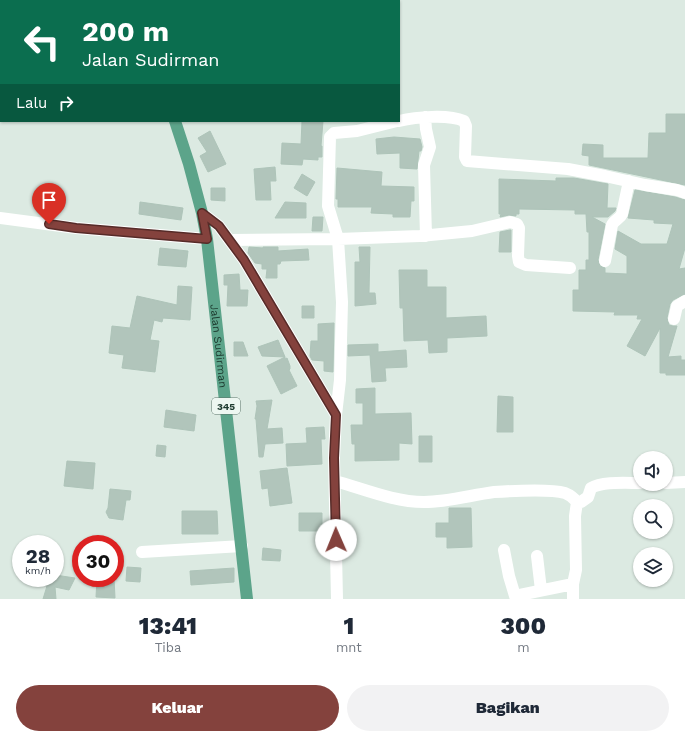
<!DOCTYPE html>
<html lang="id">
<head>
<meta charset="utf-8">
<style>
  :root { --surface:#fff; --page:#f2f2f3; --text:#1f2937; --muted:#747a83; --accent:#84423d }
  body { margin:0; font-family:"Work Sans",sans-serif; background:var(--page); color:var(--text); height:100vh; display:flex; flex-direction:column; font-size:15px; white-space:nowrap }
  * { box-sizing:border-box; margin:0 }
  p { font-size:13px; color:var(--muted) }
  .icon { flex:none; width:22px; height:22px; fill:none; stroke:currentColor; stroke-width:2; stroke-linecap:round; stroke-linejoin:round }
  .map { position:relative; height:599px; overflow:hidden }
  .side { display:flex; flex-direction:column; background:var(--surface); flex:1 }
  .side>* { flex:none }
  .top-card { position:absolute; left:0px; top:0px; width:400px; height:122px; box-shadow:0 1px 3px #0004; background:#0b6e4f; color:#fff; overflow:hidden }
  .buttons { position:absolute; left:633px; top:451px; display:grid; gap:8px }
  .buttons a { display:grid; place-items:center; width:40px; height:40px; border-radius:50%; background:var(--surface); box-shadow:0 1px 3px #0004; font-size:20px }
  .speed { position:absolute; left:12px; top:535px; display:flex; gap:8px; font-size:20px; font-weight:700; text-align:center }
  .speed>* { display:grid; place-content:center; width:52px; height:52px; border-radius:50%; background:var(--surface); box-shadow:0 1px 3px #0004; line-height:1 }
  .speed small { font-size:10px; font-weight:400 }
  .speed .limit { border:6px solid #d22; background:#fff; color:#111 }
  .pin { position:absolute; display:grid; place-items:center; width:34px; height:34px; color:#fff; margin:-41px -17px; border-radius:50% 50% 50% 0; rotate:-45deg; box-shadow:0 0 4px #0007 }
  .pin .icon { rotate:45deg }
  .me { position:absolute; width:44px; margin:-22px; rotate:359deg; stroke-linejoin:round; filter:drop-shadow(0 0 3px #0008) }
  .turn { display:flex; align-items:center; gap:14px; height:84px; padding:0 16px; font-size:18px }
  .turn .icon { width:52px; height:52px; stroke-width:2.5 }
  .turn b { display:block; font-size:28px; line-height:34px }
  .then { display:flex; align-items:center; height:38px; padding:0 16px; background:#0003; gap:8px; font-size:15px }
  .eta { display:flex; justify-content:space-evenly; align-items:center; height:68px; text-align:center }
  .eta b { font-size:24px; font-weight:800; line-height:28px }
  .action { display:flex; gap:8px; margin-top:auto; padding:8px 16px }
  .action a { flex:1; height:46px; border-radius:24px; background:var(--accent); color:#fff; font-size:16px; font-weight:800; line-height:46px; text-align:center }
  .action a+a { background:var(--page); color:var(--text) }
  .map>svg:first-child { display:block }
  .building { fill:#b1c5bb; stroke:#aec4b9 }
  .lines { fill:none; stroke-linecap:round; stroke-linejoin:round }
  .minor { stroke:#fff; stroke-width:12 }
  .major { stroke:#5ca48a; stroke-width:12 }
  .route-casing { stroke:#562b28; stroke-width:10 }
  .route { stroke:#84423d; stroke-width:7 }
  .labels { text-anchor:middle; stroke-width:3; stroke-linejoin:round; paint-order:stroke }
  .shield { fill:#edf7f1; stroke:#5b7369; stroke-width:1 }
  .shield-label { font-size:10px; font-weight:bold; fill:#1d3a2f }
  .street-label { font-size:11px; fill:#1d3a2f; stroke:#edf7f1 }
</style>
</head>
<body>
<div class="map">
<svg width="685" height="599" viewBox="0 0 685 599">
  <rect width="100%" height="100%" fill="#dceae2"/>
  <path class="building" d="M666,114H685V185L589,165V156L582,155L583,144L603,145V158H648L649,133H666Z
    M302,121H323L321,146H322V157H318V160L303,159L302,165L281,164L282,143L301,144Z
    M210,131L226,164L208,172L200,156L207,152L198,138Z
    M394,137L420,139L422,147L421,151H419L417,169L400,168V153L377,154L376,139Z
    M275,167L276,181H270L271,200H256L254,169Z
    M337,168L382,172L381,186L414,187V201H411L410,217H393V214L371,213L372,207H338V199H336Z
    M302,174L315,182L307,196L294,188Z
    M556,178H574L608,184L607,208H616L615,211L608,217H592L605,224L598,260L600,266L605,268V273L627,274V256L615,249L618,231L641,244H667L673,224L654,223V220L628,218L635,190L675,197L685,200V248L679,269L685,268V294L673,300L670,304L667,318L669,325L673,326H677L668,357L681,356V360H685V375H666V373H660V328L645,356L627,346L642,319H637L638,315H614L615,312L573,311V290H579V270H586V260H589V232H587L586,214H575V210L519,209V214H516V216L509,215L500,217L501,214H499V179L556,181Z
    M211,188H225V201L211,200Z
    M140,202L183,208L181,220L139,214Z
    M285,202L306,203V218H275Z
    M313,217H323L322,231H312Z
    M510,230H511V252H499L500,232Z
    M249,247L263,248V247H278V251L308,249L309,260L281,261L280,264H277V278H266L267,269H262V264L255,263L248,253Z
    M359,247H370L369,293H375L376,304L355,306V262H360Z
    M160,248L188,251L186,267L158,265Z
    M399,270H427V287H446V318L486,316L487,336L447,338V352L429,353L428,340L404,341L403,308H400Z
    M239,274L240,290H248L247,306H227L228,285H224V275Z
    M178,286L192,287L190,320L163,318L162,322L154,320L150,340L159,341L155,372L122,368L124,355L109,353L112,326L130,328L137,296L177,305Z
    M302,306H314V318H302Z
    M334,323L333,372L324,371V361L312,360L310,356L311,341H318V324Z
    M278,340L285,357L262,356L258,347Z
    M234,342H243L248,356H234Z
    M378,344V352L406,350L407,367L385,368L386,381L372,382L370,355L348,356V345Z
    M285,357V359L287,358L290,366V369L289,370L297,386L281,394L267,366Z
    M375,388V414L411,413L412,444L399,443V460L355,461V444H352L351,425H363V403H356V389Z
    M498,396L513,397V432H497Z
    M272,400L267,429L282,428L283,443L265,444L263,457H259L256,419H255L257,406L256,401Z
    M166,410L196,415L194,431L164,427Z
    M324,427L325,439H321L322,464L287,466L286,444L307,443L306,428Z
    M419,436H432V462H419Z
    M157,445L166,446L165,457L156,456Z
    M67,461L95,463L93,489L64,486Z
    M287,468L292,503L270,506L268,488L262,489L260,471Z
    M110,489L131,491L130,500H126L123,520L109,518L106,512L108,508Z
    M449,508H471L472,547L447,548V537H436V523H449Z
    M182,511H217L218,534H182Z
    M299,513H322V531H299Z
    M263,548L281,550L280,561L262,560Z
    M127,567L141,568L140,582L126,581Z
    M234,568V582L191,585L190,571Z
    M55,575L75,578L69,590L55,587L56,599H43L47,586L33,583V578H55Z
    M114,578L115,598L96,597L97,579Z"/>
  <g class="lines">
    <path class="minor" d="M425,117L426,129L430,147L424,165L426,236
      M399,121C416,117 448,114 464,121L466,126L465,157L467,161L568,169L605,176L645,185L677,190L685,193
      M202,213L219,226L244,260L336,415L334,458L337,599
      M0,218L76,228L207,239
      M229,240L338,239L420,236L472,231L510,222L517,224L519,228L518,256L519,262L526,265L570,268
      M605,261L612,225C614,220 620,219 622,214L629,181
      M674,319L677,306L685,301
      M336,415L340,380L342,302L338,239L328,206L330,137L334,133L357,131L397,121
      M335,481C364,489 394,502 424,502C448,502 471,495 494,492C510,491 551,489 565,493C570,495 574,498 577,502
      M666,483L685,482
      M577,502H581L588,497L591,488C602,481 627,483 640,483
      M504,550L509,576L515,596L573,584
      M142,552L242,546
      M537,556L541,590
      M573,599V584L576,570L575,516L577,502"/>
    <g class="major">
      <path d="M112,0V1"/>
      <path id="s1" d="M175,121L189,164L202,213L207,239L247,599"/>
    </g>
  </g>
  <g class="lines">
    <g class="route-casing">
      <path id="route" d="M49,224L76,228L207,239L202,213L219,226L244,260L336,415L334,458L336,540"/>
    </g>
    <use href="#route" class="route"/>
  </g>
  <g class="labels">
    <rect class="shield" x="212" y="398" width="28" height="16" rx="3"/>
    <g class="shield-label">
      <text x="226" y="410">345</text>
    </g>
    <g class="street-label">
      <text dy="4" stroke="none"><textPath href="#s1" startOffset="230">Jalan Sudirman</textPath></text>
    </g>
  </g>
</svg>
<div class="buttons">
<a><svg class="icon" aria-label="sound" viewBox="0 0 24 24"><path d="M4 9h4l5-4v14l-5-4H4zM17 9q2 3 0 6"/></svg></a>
<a><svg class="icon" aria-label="search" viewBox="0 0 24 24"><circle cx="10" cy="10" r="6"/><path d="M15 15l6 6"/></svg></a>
<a><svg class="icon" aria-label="layers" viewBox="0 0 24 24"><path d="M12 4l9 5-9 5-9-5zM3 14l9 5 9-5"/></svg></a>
</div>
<div class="speed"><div>28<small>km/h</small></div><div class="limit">30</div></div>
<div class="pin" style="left:49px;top:224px;background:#d93025"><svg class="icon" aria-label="arrive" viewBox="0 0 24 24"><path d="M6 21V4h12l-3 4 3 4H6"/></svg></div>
<svg class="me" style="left:336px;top:540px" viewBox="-20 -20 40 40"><circle r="19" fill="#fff"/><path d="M0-13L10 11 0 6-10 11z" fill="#84423d"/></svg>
<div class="top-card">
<div class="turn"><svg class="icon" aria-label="left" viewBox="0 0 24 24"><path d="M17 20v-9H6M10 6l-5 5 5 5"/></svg><div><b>200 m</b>Jalan Sudirman</div></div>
<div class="then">Lalu<svg class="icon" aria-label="right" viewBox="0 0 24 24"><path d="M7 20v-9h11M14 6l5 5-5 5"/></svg></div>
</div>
</div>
<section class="side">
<div class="eta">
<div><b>13:41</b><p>Tiba</p></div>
<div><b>1</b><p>mnt</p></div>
<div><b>300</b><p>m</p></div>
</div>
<div class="action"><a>Keluar</a><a>Bagikan</a></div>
</section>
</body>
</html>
